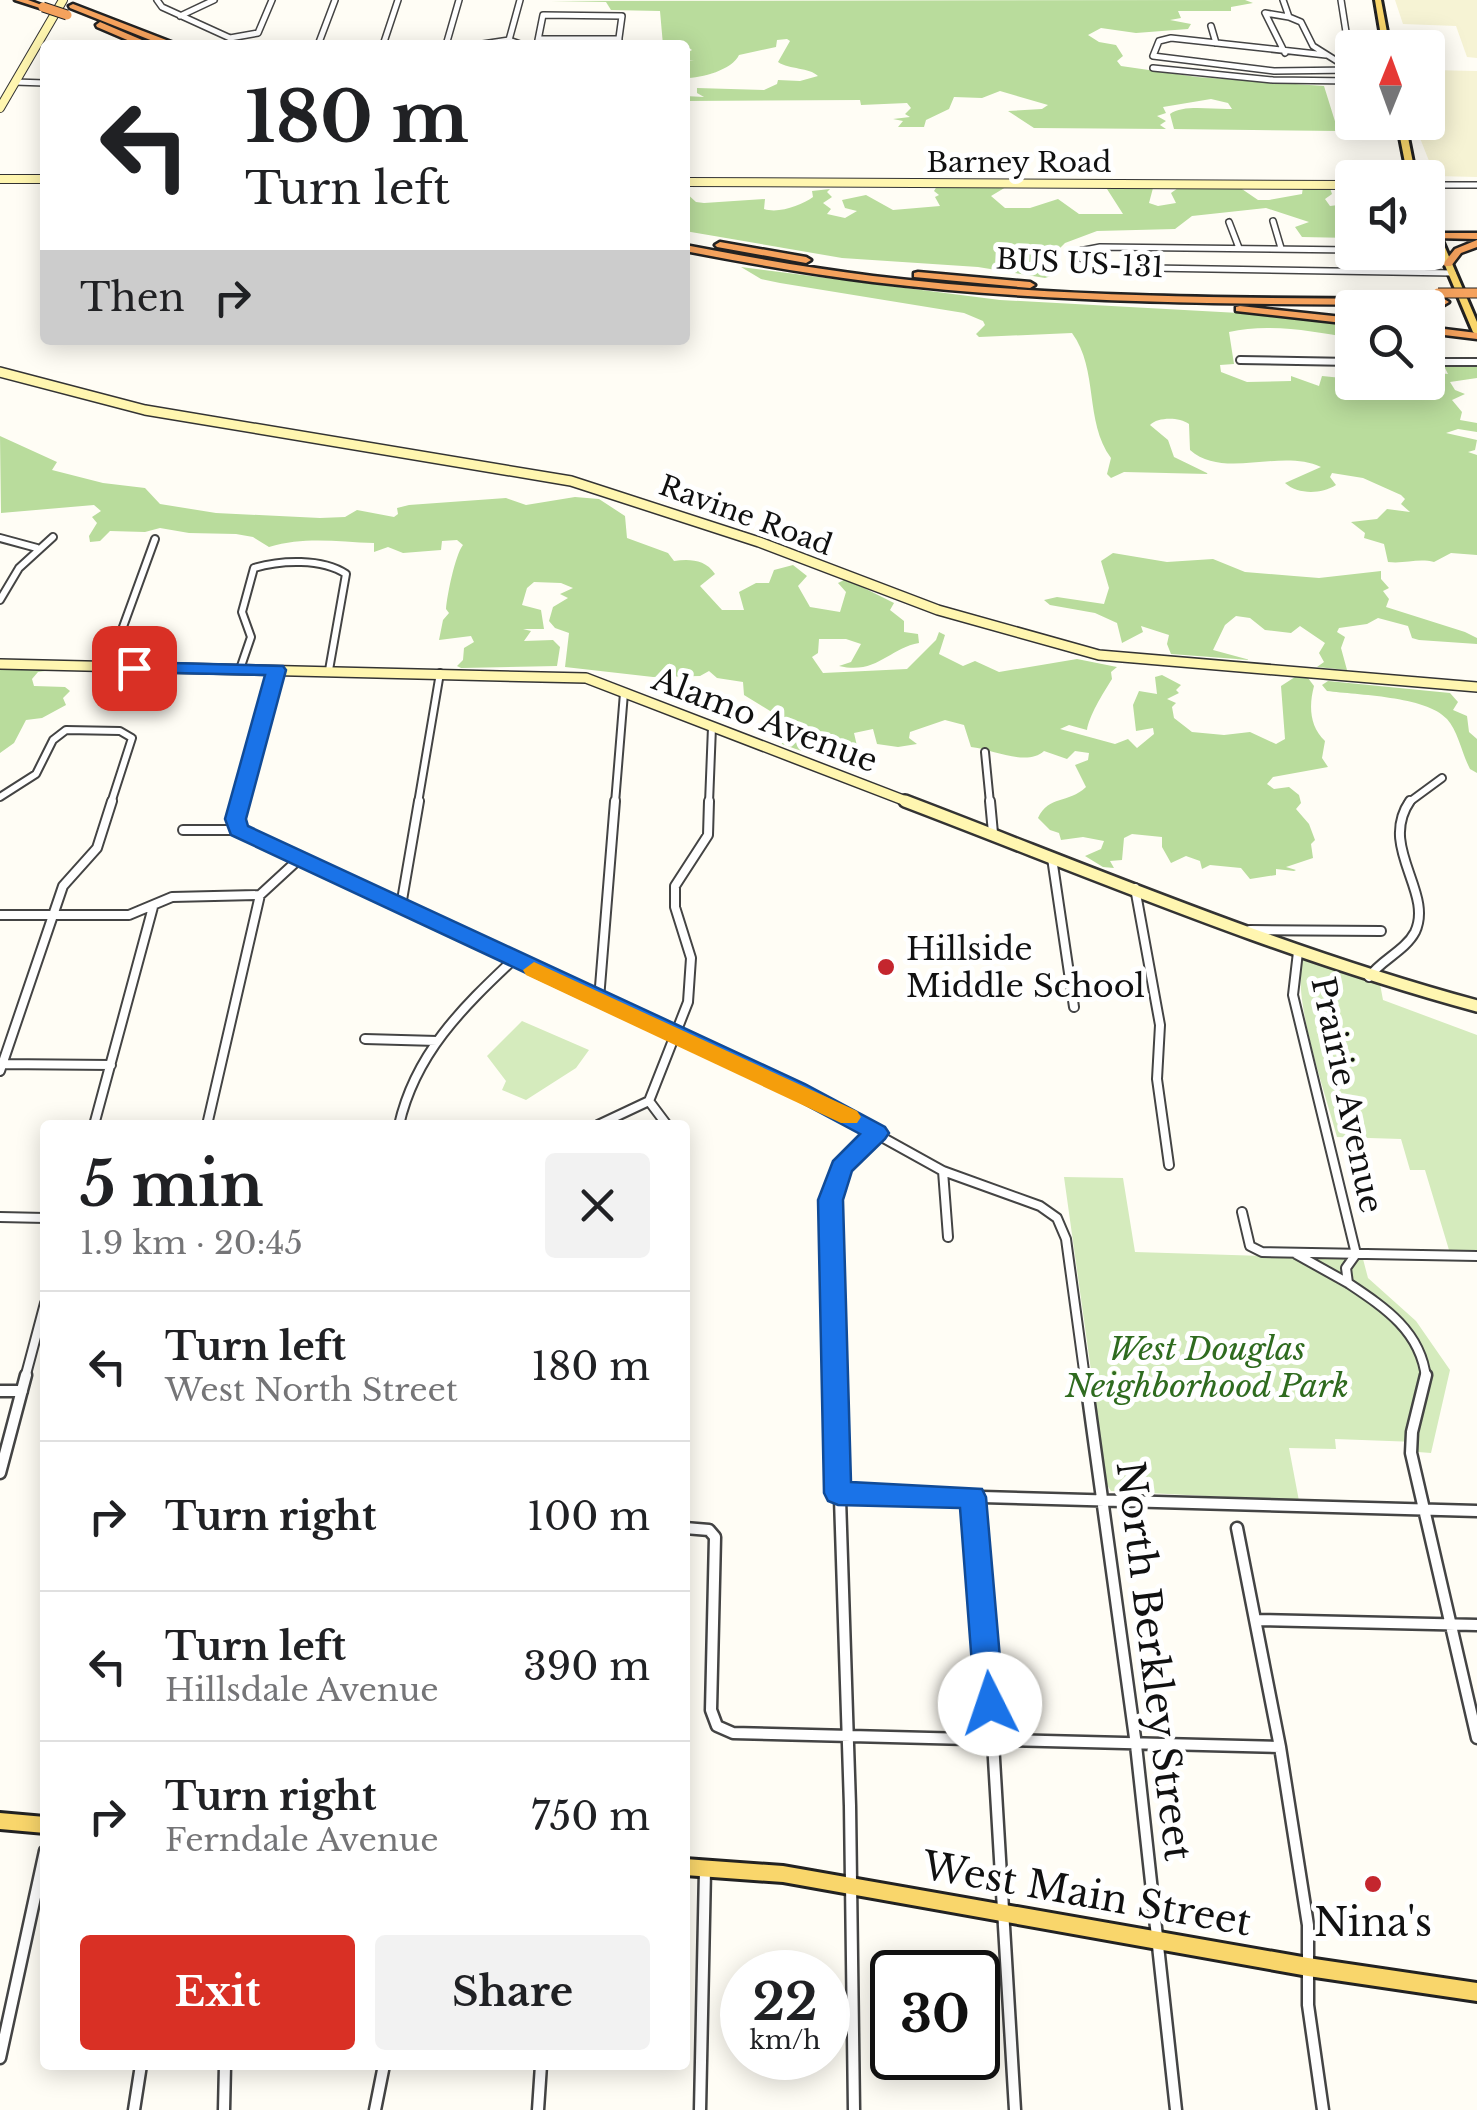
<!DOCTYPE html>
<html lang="en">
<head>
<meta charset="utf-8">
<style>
  :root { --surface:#fff; --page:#f2f2f2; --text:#202124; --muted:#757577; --line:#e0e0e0; --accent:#d93025 }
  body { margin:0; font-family:"Libre Baskerville",serif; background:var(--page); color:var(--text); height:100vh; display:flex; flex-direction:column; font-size:38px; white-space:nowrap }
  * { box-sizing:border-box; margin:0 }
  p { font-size:32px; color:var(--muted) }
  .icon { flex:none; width:55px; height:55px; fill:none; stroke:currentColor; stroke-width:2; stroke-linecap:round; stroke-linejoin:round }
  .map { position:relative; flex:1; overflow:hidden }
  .details { position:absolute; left:40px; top:1120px; width:650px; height:950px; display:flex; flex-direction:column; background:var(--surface); border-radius:10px; box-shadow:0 5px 25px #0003 }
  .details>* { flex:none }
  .hud { position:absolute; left:40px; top:40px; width:650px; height:305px; border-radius:10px; box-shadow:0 5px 25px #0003; background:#fff; color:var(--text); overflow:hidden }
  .needle { width:65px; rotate:1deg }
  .controls { position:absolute; left:1335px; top:30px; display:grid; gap:20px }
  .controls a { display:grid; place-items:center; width:110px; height:110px; border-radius:10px; background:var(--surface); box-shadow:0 5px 25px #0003; font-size:50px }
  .speed { position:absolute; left:720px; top:1950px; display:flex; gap:20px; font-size:50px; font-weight:700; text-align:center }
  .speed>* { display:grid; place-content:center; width:130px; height:130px; border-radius:50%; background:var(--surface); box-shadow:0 5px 25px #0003; line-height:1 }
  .speed small { font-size:25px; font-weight:400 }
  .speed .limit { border:5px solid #111; border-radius:15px; background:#fff; color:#111 }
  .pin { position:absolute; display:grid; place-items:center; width:85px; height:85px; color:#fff; margin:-42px; border-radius:20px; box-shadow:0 5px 15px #0006 }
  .me { position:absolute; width:110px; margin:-55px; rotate:356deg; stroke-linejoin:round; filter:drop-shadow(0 0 8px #0008) }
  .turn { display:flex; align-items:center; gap:35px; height:210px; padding:0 40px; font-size:45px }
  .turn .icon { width:130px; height:130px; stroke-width:2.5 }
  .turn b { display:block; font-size:70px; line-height:85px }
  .then { display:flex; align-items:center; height:95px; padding:0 40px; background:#0003; gap:20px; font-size:38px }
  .round { display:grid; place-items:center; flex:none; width:105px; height:105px; border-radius:10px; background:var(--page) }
  .overview { display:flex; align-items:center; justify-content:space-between; height:170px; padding:0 40px }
  h1 { font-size:60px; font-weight:700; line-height:75px }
  .button { display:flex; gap:20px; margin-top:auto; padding:20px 40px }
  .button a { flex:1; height:115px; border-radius:10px; background:var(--accent); color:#fff; font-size:40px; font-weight:700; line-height:115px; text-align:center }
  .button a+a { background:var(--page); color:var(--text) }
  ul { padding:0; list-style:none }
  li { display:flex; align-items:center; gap:30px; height:150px; padding:0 40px; border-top:2px solid var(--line) }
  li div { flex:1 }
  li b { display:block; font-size:38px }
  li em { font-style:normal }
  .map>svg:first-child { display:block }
  .farmland { fill:#f6f3d4 }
  .green { fill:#d5ebbd }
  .forest { fill:#b9dc9c }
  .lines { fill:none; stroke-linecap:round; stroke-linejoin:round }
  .street-far3-casing { stroke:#444; stroke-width:8 }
  .street-far2-casing { stroke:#444; stroke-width:10 }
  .street-far1-casing { stroke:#444; stroke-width:12 }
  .street-casing { stroke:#444; stroke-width:15 }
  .secondary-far2-casing { stroke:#333; stroke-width:10 }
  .secondary-far1-casing { stroke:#333; stroke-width:12 }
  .secondary-casing { stroke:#333; stroke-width:16 }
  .primary-casing { stroke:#222; stroke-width:6 }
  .highway-casing { stroke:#222; stroke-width:5 }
  .street-far3 { stroke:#fff; stroke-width:5 }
  .street-far2 { stroke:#fff; stroke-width:6 }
  .street-far1 { stroke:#fff; stroke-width:8 }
  .street { stroke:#fff; stroke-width:10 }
  .secondary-far2 { stroke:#fff6b0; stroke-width:8 }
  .secondary-far1 { stroke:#fff6b0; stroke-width:9 }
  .secondary { stroke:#fff6b0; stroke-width:11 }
  .primary { fill:#f9d66b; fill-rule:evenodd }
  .highway { fill:#f5a25d; fill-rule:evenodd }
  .highway-bridge-casing { stroke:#222; stroke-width:11; stroke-linecap:butt }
  .highway-bridge { stroke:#f5a25d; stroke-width:9 }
  .route { fill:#1a73e8; stroke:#114b97; stroke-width:2.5 }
  .slow { fill:#f59e0b }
  .poi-dot { fill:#c4262e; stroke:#fff; stroke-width:4 }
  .labels { text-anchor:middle; stroke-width:10; stroke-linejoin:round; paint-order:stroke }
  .far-street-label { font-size:28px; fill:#111; stroke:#fff }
  .street-label { font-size:32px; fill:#111; stroke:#fff }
  .poi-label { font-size:32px; fill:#111; stroke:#fff; text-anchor:start }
  .park-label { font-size:32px; font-style:italic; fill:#2f6b1f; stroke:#fff }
  .near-street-label { font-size:38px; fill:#111; stroke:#fff }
  .near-poi-label { font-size:38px; fill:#111; stroke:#fff }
</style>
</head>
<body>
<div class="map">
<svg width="1477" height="2110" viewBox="0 0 1477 2110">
  <rect width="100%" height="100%" fill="#fffdf5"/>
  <path class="farmland" d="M1395,0H1477V58L1467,57L1456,26L1403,24Z
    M1428,70L1477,71V177L1435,176L1414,123L1428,122Z"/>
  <path class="green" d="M1304,958L1380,984L1383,1000L1477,1035V1250H1449L1425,1170H1410L1401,1139L1337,1137C1327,1098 1289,991 1304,958Z
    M522,1021L589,1050L576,1068L526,1100L502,1090L506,1081L487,1056Z
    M1064,1177L1123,1178L1135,1252L1363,1259L1368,1278L1416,1321L1450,1370L1431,1453L1418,1452L1416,1442L1335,1439L1336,1449L1289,1448L1299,1501L1111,1491L1107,1485Z"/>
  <path class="forest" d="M1245,0L1253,3L1231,7V11H1178L1181,18L1170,20L1191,24L1188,29L1136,33L1101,28L1088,35L1099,42L1116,45L1123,56L1117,61L1121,66L1197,77L1324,86L1338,131L1174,129L1170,114C1184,104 1213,110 1232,109L1228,103L1211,99L1163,107L1166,113L1157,116L1166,121L1160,125L1166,129L1034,128L1008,111L1042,109L1048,105L1000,91L982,98L954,97L949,109L926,120L924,127H898L903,121L893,119L910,117L905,114L911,108L907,103L861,105L860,100L685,101V96L704,97L697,93V88L764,90L777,84L778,80L800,81L818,76C809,67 790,70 778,62L790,41L787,39L777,40L776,47L739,55C732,70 702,78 685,78V62L694,60L685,61V54L692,50L685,45H663L660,11L611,10L606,2L551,1Z
    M937,186L1006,187L991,196L1005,208H1030L1058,199L1079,214H1123L1107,189L1112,188H1153L1149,203L1158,206L1176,203L1171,193L1178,188L1239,187L1258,200H1269L1302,194L1303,187L1330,188L1332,194L1325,199L1330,206L1338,205L1352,216V238L1302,237L1295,227L1309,222L1266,208L1192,216L1175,229L1097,231L1065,243L1058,250V263L1013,261L1026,269L1050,271L1051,276L1045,278L978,267L842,258L685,231V192L696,202L704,203L765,199L764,209C779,214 802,205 813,197L812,191L830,189L827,192L832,197L823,203L831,209L827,214L845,218L857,211L845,208L842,200L866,195L893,210L940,206L935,197L939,195L934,191Z
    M741,267L1000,300L1257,314L1352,325L1351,338C1313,331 1267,323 1229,332L1234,364L1220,365L1221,372L1247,382L1291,381V376L1319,386L1322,376L1352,379V382H1428V372L1448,374L1443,364H1477V378L1450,382L1455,390L1465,394L1452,400L1462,412L1460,420L1477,423V432L1458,429L1446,433L1477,440L1475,450L1468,452L1477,455V555L1451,553L1434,562C1418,558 1405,564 1388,562L1384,544L1364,538L1365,533L1351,522L1377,519L1387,509L1410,512L1401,504L1405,499L1401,495L1363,478L1332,473L1330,477L1336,485C1320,495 1297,494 1285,483L1321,467C1280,448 1224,480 1190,450L1189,424C1179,417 1158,417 1150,425L1168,440L1174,457L1209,474L1124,472L1111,478L1107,474L1111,458C1084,421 1099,370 1072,333L979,337L976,334L985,325L983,321L964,313L780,283L761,279Z
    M0,436L57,462L52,470L103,483L145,488L160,504L216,513L320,518L345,517L357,510L394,517L398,514L397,508L409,505L506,498L526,505L575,497L599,499L625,516L627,538L668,553L674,561C689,559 705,559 715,574L700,586L722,610H744L739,592L756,583H769L774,570L793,565L807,576L798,586L810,607L840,612L846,592L838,583L846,579L894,603L890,610L904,621V632L918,634L919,643C889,648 877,675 839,666L851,662L861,644L846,639H819L818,653L812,657L823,673L907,669L936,640L939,632L945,635L939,654L963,666L975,661L999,672L1077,659L1117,667L1111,672L1112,679C1102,695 1089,716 1087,730L1069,725L1060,729L1115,744L1128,739L1137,748L1154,734L1153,728L1136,731L1133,705L1139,691L1157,694L1155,677L1162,675L1181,685L1176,690L1179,693L1167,699L1176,703L1172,707L1174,718L1192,732L1224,735L1250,732L1276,744L1285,739L1281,686L1295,677L1308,678L1314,686C1309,705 1309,726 1325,741L1322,758L1328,767L1273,777L1267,784L1274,789L1289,787L1299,795L1301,803L1296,809L1309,824L1315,840L1311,844L1313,858L1286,867L1296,870L1294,871L1276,869V875L1250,879L1241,868L1210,865L1202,869L1200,861L1186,856L1171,863L1162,847V837L1132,834L1124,838L1122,860L1110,861L1114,868L1103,867L1085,856L1101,849L1104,841L1083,837L1061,840L1059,833L1050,830L1038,818C1049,795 1068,804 1086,787L1075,765L1088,760L1089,753L1075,751L1067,759L1044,751C1027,767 992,749 971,747L964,725L945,720L910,732L909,738L917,744L898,747L877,744L873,729L854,733L857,746L835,748L830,757C814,756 799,750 782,744L775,714L744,695L743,682L717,678L709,671L700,676L653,677L565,667L569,633L555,628L549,621L553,607L568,598L560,594L573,588L561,583L534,582L527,588L522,605L541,610L544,629H523L531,631L524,641L553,640L560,647L557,666L461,668L457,666L463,660L464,648L474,642L471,636L439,640L443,620L449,613L446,609C447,596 455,555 463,545L457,540L442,541L441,550L403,553L388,547L374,552V543C338,542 306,536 269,547L253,537L236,534L189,533L160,528L145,532L110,531L100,541L90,542L89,536L97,523L92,517L101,511L94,505L1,513Z
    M1113,553L1167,562L1213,559L1245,572L1294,576L1319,578L1381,571V579L1389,588L1383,591L1389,599L1386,607L1465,632L1477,638V644L1419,640L1412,638L1408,626L1378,618L1367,624L1339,628L1337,632L1345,637L1341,648L1347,670L1317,667L1324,662L1319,653L1325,643L1300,626L1291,633L1265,630L1250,618L1236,616L1225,625L1213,650L1250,660L1171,654L1167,644L1169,635L1141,626L1143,632L1122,643L1117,623L1095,613L1050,605L1044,600L1057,597L1104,604L1109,588L1101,561Z
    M0,668L52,670L38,672L32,679L34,686L65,687L70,691L63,698L66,705L42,718L26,720L14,743L0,753Z
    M1328,681L1450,693L1458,702L1453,710L1467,716L1469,732L1477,739V773L1470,769C1462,754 1458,731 1447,719C1426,696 1357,695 1327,691L1322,685Z"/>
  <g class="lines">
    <g class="street-far3-casing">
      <path id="street-far3" d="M157,0L162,7L230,38L258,33L272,0
        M1283,0L1289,17L1301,22L1313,46L1348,68
        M1341,0L1352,70
        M180,16L214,0
        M1211,26L1216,43
        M539,39H619
        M509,40L520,0
        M318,45L335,0
        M383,45L398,0
        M446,45L459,0
        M476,45L509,40L523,45
        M537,45L543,15L622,16L618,45
        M1285,53L1265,13L1289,17
        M1326,55L1171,38L1159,41L1153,56L1274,71L1352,70
        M1153,68L1273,80L1352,81
        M15,82L45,83
        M1428,185H1477
        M1273,221L1281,248
        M1229,222L1239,248
        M1352,250L1100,247L1074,252L1076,264L1090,267L1453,273
        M1359,252L1372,268"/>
    </g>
    <g class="street-far2-casing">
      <path id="street-far2" d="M1240,360L1352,362
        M1428,362H1477
        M0,538L37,548
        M0,600L19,568L53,537
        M108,668L155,539
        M240,669L251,637L242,612L254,568C281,560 322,558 346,574L329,670
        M985,752L990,803
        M0,797L36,774L53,740L66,730L120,731L132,738L111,803
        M239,803L276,670
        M418,803L440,673
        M615,803L624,693
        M709,803L712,727
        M1408,803L1442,778"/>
    </g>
    <g class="street-far1-casing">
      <path id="street-far1" d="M990,801L993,833
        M183,830H238L797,1090L943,1171L1040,1206L1057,1218L1066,1239L1085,1378
        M238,830L235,819L240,801
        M1052,858L1074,1007
        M1135,888L1160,1025L1157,1079L1169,1165
        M401,906L419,801
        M0,915H129L172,897L260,895
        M1250,930L1381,931
        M1298,952L1293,995L1356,1254L1346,1268L1348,1283C1384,1307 1421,1331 1426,1378
        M1369,977C1381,960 1405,951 1415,932C1434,892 1378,847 1410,801
        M599,999L615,801
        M365,1039L437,1041
        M0,1064L111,1065
        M0,1071L63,886L97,848L112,801
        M649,1101L667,1125
        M94,1125L153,907
        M207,1125L260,895L298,860
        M399,1125C415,1054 462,1008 513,960
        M598,1125L649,1101L688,1002L691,958L675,907V886L708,835L709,801
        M943,1171L948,1237
        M1242,1212L1250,1246L1262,1252L1477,1256
        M0,1217L45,1218
        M1296,1254L1348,1283
        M25,1378L45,1303
        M837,1378L831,1200L841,1167L877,1133"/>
    </g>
    <g class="street-casing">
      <path id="street" d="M836,1375L850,1806L854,2110
        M1085,1375L1136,1745L1176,2110
        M1426,1375L1412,1432L1411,1453L1477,1738
        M0,1391H22
        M0,1473L26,1375
        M838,1493L1477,1511
        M973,1497L993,1742L1015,2110
        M685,1528L709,1530L715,1537L711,1710L717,1726L733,1733L1280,1747
        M1237,1528L1280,1747L1308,1925V2005L1323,2110
        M1257,1620L1477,1625
        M0,2058L45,1851
        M134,2110L141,2065
        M224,2110L225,2065
        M375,2110L384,2065
        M538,2110L541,2065
        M700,2110L705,1870"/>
    </g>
    <g class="secondary-far2-casing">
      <path id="secondary-far2" d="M0,108L63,0
        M0,179H45
        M685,182L1352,185"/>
    </g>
    <g class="secondary-far1-casing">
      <path id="secondary-far1" d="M0,372L145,410L571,481L759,542L938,610L1099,655L1477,687
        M0,664L586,678L911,803"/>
    </g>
    <g class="secondary-casing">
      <path id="secondary" d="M905,801C1094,873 1281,953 1477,1006"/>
    </g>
    <g class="primary-casing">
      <path id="primary" d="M1375,0H1381L1390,48H1383Z
        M1397,122H1405L1416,178H1408Z
        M1428,215L1432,217L1477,322V335L1473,332L1428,225Z
        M0,1813L45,1817V1833L0,1829Z
        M685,1859L783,1866L1308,1958L1477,1983V2001L1308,1976L783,1882L685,1875Z"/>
    </g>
    <g class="highway-casing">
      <path id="highway" d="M15,0H28L47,7L43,9Z
        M73,4L174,43L175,45H163L70,8L69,6Z
        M100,22L149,43L150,45H139L97,27L96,25Z
        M1436,233H1477V239L1433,238L1431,236Z
        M1477,240V247L1461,253L1451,266H1445L1443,264L1455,249Z
        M720,242L806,257L811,260L806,263L717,247L715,245Z
        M685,245C747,257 810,268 873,276C1062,299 1254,298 1444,299L1449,302L1444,305C1254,304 1062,305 873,282C810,274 747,263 685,251Z
        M918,272L1030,282L1035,285L1030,288L914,277V273Z
        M1240,306L1352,318V324L1236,311V307Z
        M1428,327L1477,333V339L1428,333Z"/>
    </g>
    <use href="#street-far3" class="street-far3"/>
    <use href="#street-far2" class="street-far2"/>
    <use href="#street-far1" class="street-far1"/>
    <use href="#street" class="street"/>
    <use href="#secondary-far2" class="secondary-far2"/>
    <use href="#secondary-far1" class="secondary-far1"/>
    <use href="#secondary" class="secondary"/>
    <use href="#primary" class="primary"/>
    <use href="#highway" class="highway"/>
    <g class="highway-bridge-casing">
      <path id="highway-bridge" d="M43,7L67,15
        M1438,293H1477"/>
    </g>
    <use href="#highway-bridge" class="highway-bridge"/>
  </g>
  <path class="route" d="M134,662L283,666L286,670L246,819L248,826L805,1084L885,1127L889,1133L885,1139L852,1171L843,1200L851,1482L982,1489L986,1497L1004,1704L1000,1713L990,1717L979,1713L975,1704L960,1508L838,1505L828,1501L824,1493L818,1200L833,1161L860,1134L789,1096L231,835L225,819L265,675L127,672L125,668Z"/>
  <path class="slow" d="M534,962L857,1111L861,1117L857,1123H841L526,975L523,970Z"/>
  <g class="poi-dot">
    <circle cx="886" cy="967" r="10"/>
    <circle cx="1373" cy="1884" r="10"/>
  </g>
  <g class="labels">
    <g class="far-street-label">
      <text x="1019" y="172">Barney Road</text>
      <text transform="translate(1080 263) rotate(3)" y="10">BUS US-131</text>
      <text transform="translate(746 515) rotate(20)" y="10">Ravine Road</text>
    </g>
    <g class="street-label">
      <text transform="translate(765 720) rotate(21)" y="11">Alamo Avenue</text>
      <text transform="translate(1347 1095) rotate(78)" y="11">Prairie Avenue</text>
    </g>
    <g class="poi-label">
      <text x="906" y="960">Hillside<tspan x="906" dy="37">Middle School</tspan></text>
    </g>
    <g class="park-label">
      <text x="1207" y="1360">West Douglas<tspan x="1207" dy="37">Neighborhood Park</tspan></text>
    </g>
    <g class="near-street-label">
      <text transform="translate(1154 1661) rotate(83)" y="13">North Berkley Street</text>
      <text transform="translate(1087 1894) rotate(10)" y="13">West Main Street</text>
    </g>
    <g class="near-poi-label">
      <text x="1373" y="1936">Nina's</text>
    </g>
  </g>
</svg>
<div class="controls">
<a><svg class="needle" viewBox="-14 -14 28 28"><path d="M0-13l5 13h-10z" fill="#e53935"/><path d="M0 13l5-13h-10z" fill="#757577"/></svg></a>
<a><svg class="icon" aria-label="sound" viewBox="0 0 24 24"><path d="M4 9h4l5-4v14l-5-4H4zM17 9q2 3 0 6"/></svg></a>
<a><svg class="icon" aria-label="search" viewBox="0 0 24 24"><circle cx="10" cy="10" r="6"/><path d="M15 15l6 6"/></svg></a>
</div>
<div class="speed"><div>22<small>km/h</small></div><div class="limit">30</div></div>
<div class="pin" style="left:134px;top:668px;background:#d93025"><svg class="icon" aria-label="arrive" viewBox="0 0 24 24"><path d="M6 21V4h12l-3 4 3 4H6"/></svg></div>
<svg class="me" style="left:990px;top:1704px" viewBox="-20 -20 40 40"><circle r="19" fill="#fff"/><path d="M0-13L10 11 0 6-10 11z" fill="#1a73e8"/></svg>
<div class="hud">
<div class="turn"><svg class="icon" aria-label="left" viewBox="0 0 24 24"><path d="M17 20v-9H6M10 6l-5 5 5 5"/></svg><div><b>180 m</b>Turn left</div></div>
<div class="then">Then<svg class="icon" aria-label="right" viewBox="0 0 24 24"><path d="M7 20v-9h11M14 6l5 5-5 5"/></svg></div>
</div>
<section class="details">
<div class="overview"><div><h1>5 min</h1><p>1.9 km · 20:45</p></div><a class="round"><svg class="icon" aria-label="close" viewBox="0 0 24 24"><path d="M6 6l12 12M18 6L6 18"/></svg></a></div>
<ul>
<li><svg class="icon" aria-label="left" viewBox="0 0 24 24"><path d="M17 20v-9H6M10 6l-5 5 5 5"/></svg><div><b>Turn left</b><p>West North Street</p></div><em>180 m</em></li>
<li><svg class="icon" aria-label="right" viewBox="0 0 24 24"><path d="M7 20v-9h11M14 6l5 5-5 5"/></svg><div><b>Turn right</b></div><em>100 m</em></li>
<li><svg class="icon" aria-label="left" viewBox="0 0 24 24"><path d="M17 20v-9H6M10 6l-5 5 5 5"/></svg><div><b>Turn left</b><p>Hillsdale Avenue</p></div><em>390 m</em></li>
<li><svg class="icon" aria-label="right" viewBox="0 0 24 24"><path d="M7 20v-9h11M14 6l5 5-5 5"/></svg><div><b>Turn right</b><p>Ferndale Avenue</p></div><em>750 m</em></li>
</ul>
<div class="button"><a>Exit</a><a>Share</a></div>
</section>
</div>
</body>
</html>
